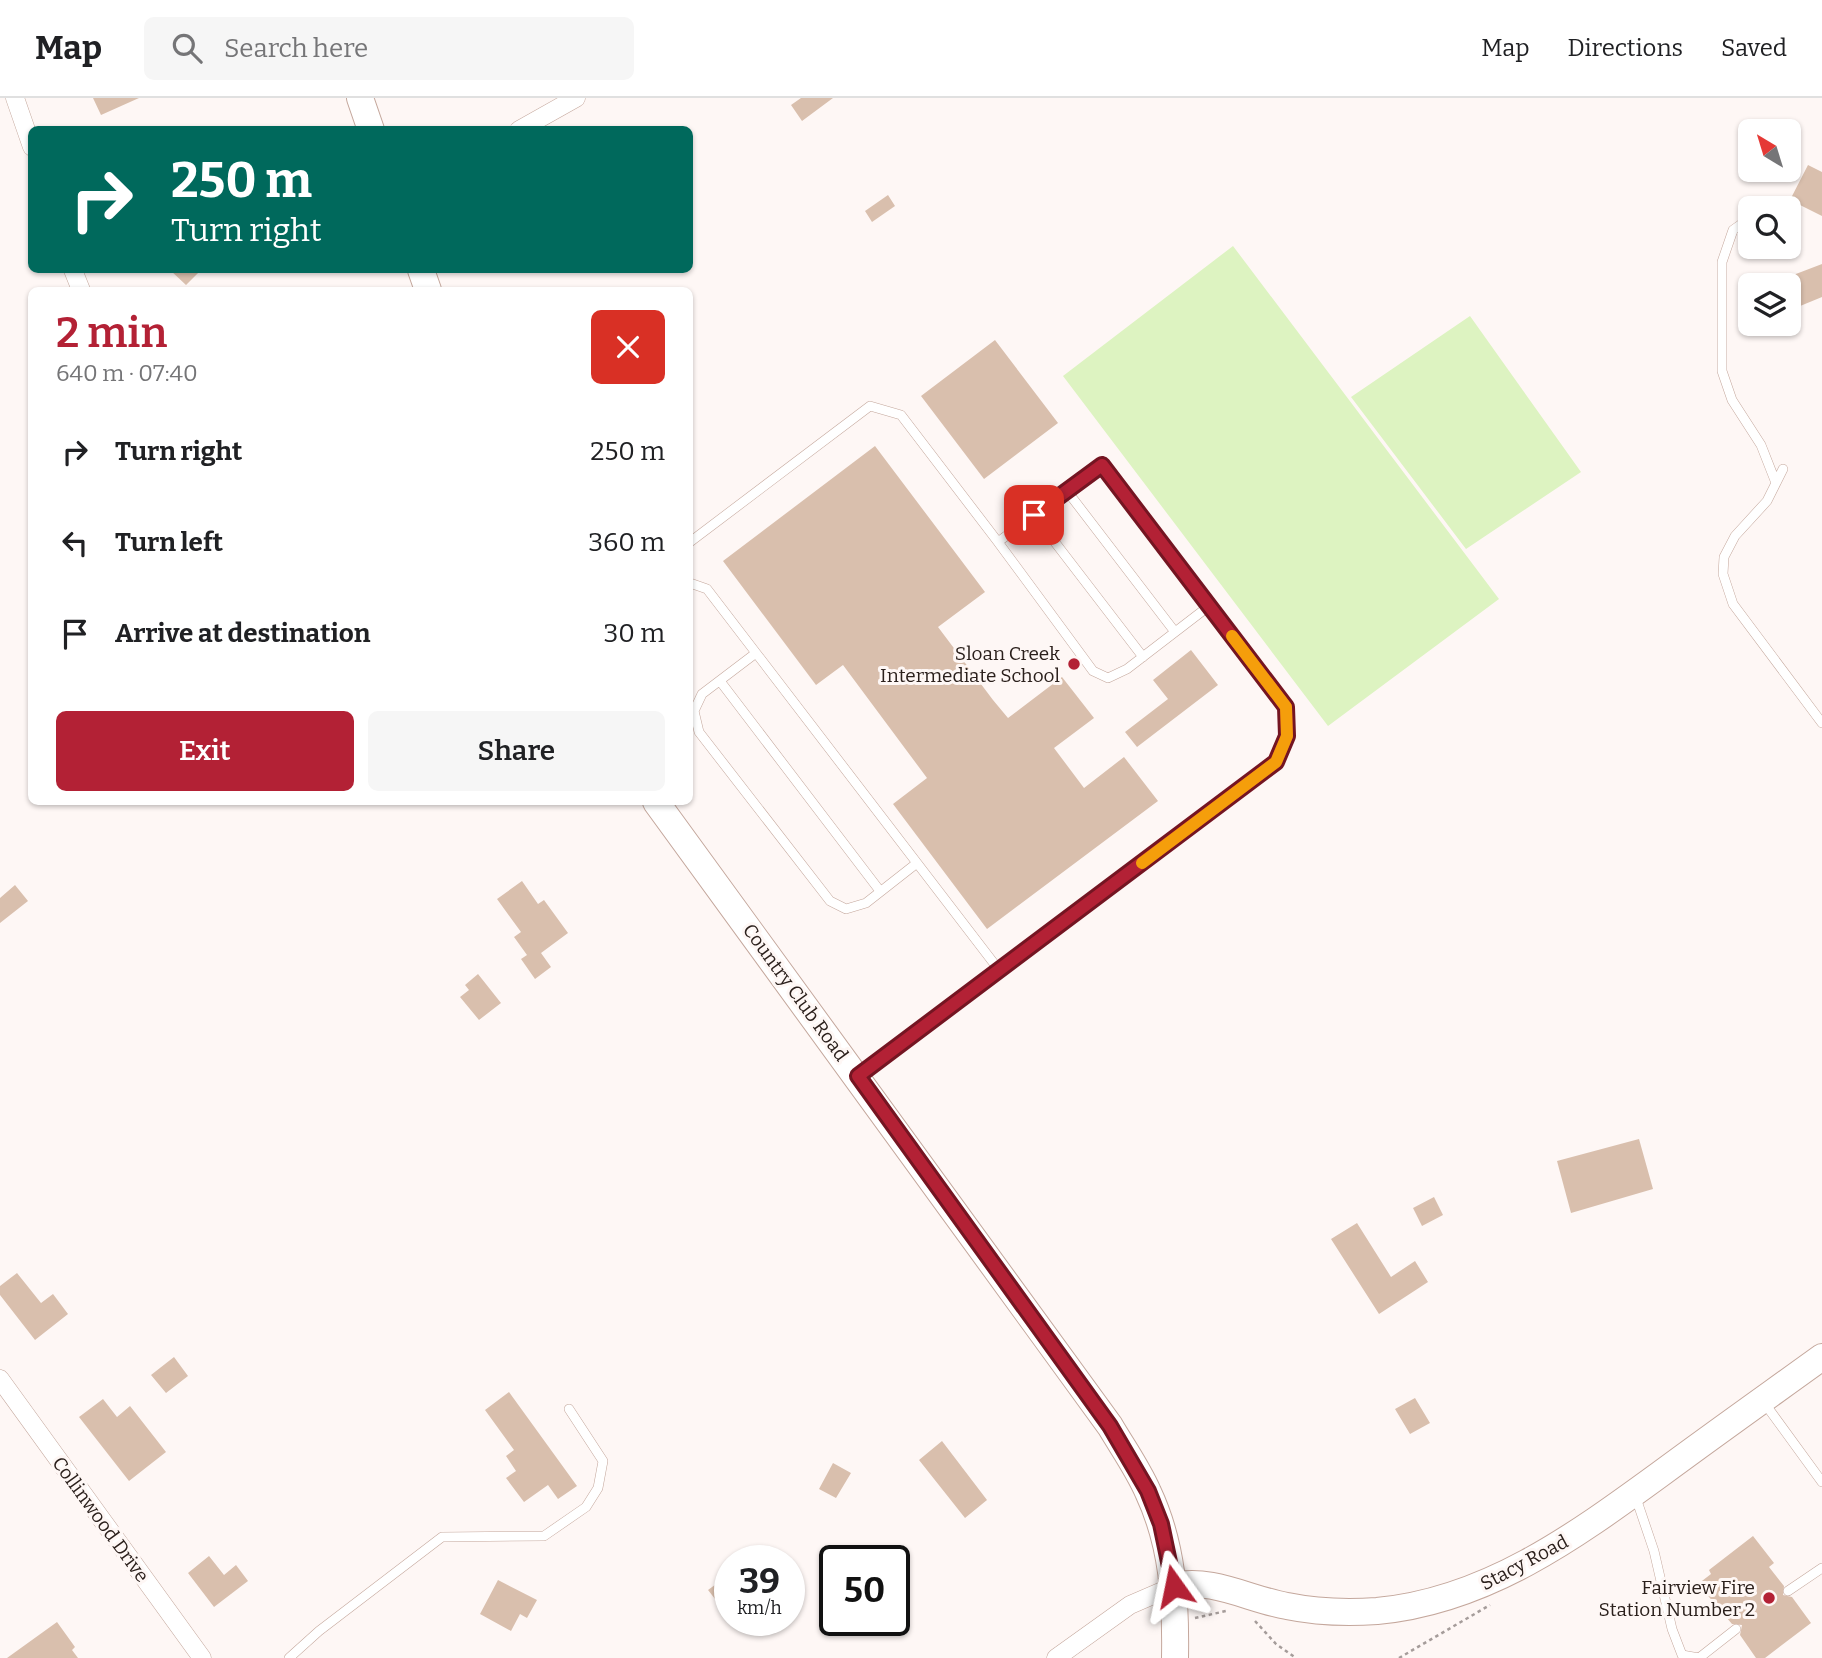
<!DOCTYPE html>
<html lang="en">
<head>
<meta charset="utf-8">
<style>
  :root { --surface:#fff; --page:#f6f6f6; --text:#202124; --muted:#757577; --line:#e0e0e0; --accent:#b32135 }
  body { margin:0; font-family:Bitter,serif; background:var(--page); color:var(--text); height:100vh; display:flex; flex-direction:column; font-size:26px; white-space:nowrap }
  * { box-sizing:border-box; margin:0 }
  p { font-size:23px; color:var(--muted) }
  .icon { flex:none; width:38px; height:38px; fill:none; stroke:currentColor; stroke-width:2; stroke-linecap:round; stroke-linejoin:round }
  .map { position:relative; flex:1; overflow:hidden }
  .drawer { position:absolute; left:28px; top:189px; width:665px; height:518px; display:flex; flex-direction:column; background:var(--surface); border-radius:10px; box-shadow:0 2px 5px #0004 }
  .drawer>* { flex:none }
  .top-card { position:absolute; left:28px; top:28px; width:665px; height:147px; border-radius:10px; box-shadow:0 2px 5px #0004; background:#00695c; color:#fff; overflow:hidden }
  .needle { width:46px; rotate:322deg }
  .controls { position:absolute; left:1738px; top:21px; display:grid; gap:14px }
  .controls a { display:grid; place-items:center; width:63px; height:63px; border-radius:10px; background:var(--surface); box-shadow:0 2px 5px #0004; font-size:35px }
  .speed { position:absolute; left:714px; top:1447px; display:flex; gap:14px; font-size:35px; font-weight:700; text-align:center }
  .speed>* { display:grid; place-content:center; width:91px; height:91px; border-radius:50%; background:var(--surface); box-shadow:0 2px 5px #0004; line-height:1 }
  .speed small { font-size:18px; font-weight:400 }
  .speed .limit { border:4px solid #111; border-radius:10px; background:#fff; color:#111 }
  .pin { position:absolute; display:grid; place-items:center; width:60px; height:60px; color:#fff; margin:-30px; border-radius:14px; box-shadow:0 4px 10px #0006 }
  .me { position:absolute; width:77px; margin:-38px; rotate:348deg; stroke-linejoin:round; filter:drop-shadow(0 0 5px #0008) }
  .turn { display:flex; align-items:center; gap:24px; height:147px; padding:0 28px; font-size:32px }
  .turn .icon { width:91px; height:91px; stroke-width:2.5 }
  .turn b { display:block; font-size:49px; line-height:60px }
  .round { display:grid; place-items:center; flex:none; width:74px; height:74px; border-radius:10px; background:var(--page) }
  .head { display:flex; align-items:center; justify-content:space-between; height:119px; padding:0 28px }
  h1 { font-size:42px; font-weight:600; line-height:52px; color:var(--accent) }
  .primary-button { display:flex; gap:14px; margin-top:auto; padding:14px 28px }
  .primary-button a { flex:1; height:80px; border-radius:10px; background:var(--accent); color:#fff; font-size:28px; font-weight:600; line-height:80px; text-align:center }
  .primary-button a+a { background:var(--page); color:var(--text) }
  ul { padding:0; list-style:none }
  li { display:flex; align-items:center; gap:21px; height:91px; padding:0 28px }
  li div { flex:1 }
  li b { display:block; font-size:26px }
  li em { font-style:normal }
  header { display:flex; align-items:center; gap:42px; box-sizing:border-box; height:98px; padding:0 35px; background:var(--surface); border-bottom:2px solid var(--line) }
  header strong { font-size:33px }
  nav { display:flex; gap:38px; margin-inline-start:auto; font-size:24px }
  .search { width:490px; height:63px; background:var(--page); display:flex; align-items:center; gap:18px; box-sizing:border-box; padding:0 24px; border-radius:10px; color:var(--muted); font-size:26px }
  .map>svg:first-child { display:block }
  .green { fill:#ddf3c1 }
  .building { fill:#d9bfad }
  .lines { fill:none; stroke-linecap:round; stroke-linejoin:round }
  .service-casing { stroke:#c4a79c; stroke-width:10 }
  .minor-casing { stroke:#c4a79c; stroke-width:19 }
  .secondary-casing { stroke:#c4a79c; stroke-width:28 }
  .path { stroke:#a59c9a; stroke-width:2.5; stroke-dasharray:3.5 3.5; stroke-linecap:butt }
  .service { stroke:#fff; stroke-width:9 }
  .minor { stroke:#fff; stroke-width:18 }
  .secondary { stroke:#fff; stroke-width:26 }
  .route-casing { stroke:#741522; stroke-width:18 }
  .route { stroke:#b32135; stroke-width:12 }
  .slow { stroke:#f59e0b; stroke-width:12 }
  .poi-dot { fill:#b32135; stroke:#fef7f5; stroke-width:2.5 }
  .labels { text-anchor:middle; stroke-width:6; stroke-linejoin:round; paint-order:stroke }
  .poi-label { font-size:19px; fill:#2b201c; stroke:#fef7f5; text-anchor:end }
  .street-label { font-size:19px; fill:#2b201c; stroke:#fef7f5 }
</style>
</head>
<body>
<header>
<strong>Map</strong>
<div class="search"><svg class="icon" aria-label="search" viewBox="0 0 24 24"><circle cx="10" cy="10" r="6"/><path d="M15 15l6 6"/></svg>Search here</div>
<nav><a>Map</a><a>Directions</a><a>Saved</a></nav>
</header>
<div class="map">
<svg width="1822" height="1560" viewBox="0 0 1822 1560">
  <rect width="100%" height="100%" fill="#fef7f5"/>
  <path class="green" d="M1233,148L1499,501L1328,628L1063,278Z
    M1470,218L1581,374L1466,451L1351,299Z"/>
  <path class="building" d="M93,0H139L101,17Z
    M801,0H833L802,23L791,7Z
    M1808,67L1822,74V118L1790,102Z
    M888,97L895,108L872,124L865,113Z
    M1822,166V199L1788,213V179Z
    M170,172H201L186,187Z
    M995,242L1058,325L984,381L921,298Z
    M875,348L985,494L938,529L993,602L1008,620L1062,579L1094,620L1054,650L1084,690L1124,659L1158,703L987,831L893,706L927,680L843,567L816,587L723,463Z
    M1191,552L1218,587L1137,649L1125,634L1168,601L1153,582Z
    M522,783L538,806L544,802L568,835L541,855L551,869L535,881L521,861L527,857L514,839L521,834L497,801Z
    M15,787L28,803L0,825V800Z
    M478,876L501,905L479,922L460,899L469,892L465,887Z
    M1639,1041L1653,1091L1571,1115L1557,1063Z
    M1434,1099L1443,1117L1422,1128L1413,1110Z
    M1357,1125L1391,1179L1415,1163L1428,1184L1379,1216L1331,1141Z
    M17,1175L41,1205L53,1196L68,1216L35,1242L0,1197V1188Z
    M174,1259L188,1278L166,1295L151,1277Z
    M509,1294L577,1388L558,1401L548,1387L524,1404L506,1380L516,1373L506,1358L514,1352L485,1312Z
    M1415,1300L1430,1325L1410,1336L1395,1311Z
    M103,1301L117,1319L130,1308L166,1354L129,1383L79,1319Z
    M942,1343L987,1402L965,1420L919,1362Z
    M833,1365L851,1375L836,1400L819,1391Z
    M1753,1438L1774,1465L1769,1469L1784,1488L1783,1497L1792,1499L1811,1525L1765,1560H1756L1740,1537L1742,1527L1732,1526L1698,1486L1711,1476L1709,1472Z
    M209,1458L224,1477L236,1467L248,1483L214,1509L188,1475Z
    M723,1481L730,1491V1520L708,1492Z
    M498,1482L537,1502L527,1520L520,1516L511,1533L480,1516Z
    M57,1524L75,1549L72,1552L78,1560H7Z"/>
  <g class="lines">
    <g class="service-casing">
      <path id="service" d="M1750,120L1733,132L1722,164V273L1732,302L1761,347L1776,385
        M1783,371L1767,403L1735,438L1724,459L1723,476L1733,506L1822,625
        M1067,393L1175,534
        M1034,417L1143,559
        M690,444L870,308L901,317L998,444L1102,367L1286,609L1287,638L1276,664L859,977
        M998,444L1093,573L1108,580L1127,571L1209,508
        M690,485L707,491L999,872
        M756,555L702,596L694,613L699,634L830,803L846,811L866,805L917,765
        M720,583L880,793
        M1763,1303L1822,1384
        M1635,1397L1654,1453L1672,1531L1682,1557L1699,1560L1736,1531
        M1788,1493L1822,1470
        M289,1560L319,1533L442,1439L544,1438L586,1409L598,1390L603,1363L569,1311"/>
    </g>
    <g class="minor-casing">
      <path id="minor" d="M15,0L32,49
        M519,32L576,0
        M73,172L81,192
        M0,1281L202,1560
        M1056,1560L1130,1507L1174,1488"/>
    </g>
    <g class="secondary-casing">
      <path id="secondary" d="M360,0L371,32
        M421,172L428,192
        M656,704L1110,1328C1123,1350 1138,1371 1148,1394C1173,1447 1176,1503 1175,1560
        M1174,1488C1211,1479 1251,1502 1287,1508C1316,1514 1348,1515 1377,1513C1486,1503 1574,1439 1659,1377C1713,1337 1768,1298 1822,1259"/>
    </g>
    <path class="path" d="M1195,1520L1226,1513
      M1255,1523L1276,1546L1296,1560
      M1399,1560L1490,1507"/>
    <use href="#service" class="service"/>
    <use href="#minor" class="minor"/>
    <use href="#secondary" class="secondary"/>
  </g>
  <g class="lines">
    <g class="route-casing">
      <path id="route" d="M1034,417L1102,367L1286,609L1287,638L1276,664L858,978L1110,1328L1148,1393L1161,1426L1174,1488"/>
    </g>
    <use href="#route" class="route"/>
    <path class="slow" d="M1142,765L1276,664L1287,638L1286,609L1232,538"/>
  </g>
  <g class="poi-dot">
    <circle cx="1074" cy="566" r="7"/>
    <circle cx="1769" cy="1500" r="7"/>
  </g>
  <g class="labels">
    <g class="poi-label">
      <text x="1060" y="562">Sloan Creek<tspan x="1060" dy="22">Intermediate School</tspan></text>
      <text x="1755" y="1496">Fairview Fire<tspan x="1755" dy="22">Station Number 2</tspan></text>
    </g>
    <g class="street-label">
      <text transform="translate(796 894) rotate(54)" y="7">Country Club Road</text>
      <text transform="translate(101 1421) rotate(54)" y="7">Collinwood Drive</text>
      <text transform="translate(1524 1464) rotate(-28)" y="7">Stacy Road</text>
    </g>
  </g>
</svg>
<div class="controls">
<a><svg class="needle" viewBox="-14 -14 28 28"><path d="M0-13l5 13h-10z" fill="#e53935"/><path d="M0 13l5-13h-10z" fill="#757577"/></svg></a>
<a><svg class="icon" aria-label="search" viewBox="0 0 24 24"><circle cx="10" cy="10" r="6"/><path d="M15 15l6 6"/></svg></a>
<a><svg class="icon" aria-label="layers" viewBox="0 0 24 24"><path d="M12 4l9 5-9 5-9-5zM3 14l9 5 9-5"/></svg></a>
</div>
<div class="speed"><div>39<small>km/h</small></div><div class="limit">50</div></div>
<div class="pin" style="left:1034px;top:417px;background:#d93025"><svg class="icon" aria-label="arrive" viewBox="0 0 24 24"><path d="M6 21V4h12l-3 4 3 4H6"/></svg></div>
<svg class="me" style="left:1174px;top:1488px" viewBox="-20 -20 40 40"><path d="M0-17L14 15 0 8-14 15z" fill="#b32135" stroke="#fff" stroke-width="4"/></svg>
<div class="top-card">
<div class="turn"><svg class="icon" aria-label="right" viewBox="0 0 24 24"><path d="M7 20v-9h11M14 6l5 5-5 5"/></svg><div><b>250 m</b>Turn right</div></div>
</div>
<section class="drawer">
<div class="head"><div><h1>2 min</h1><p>640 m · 07:40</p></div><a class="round" style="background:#d93025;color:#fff"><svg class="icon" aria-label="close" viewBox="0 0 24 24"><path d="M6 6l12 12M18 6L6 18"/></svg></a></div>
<ul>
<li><svg class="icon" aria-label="right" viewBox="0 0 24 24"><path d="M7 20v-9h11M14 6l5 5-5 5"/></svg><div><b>Turn right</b></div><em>250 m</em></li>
<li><svg class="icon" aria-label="left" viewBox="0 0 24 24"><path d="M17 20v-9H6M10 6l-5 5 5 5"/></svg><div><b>Turn left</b></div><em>360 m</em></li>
<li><svg class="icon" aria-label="arrive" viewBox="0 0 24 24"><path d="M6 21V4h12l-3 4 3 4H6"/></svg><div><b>Arrive at destination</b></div><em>30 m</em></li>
</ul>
<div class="primary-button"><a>Exit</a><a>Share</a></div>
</section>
</div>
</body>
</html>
